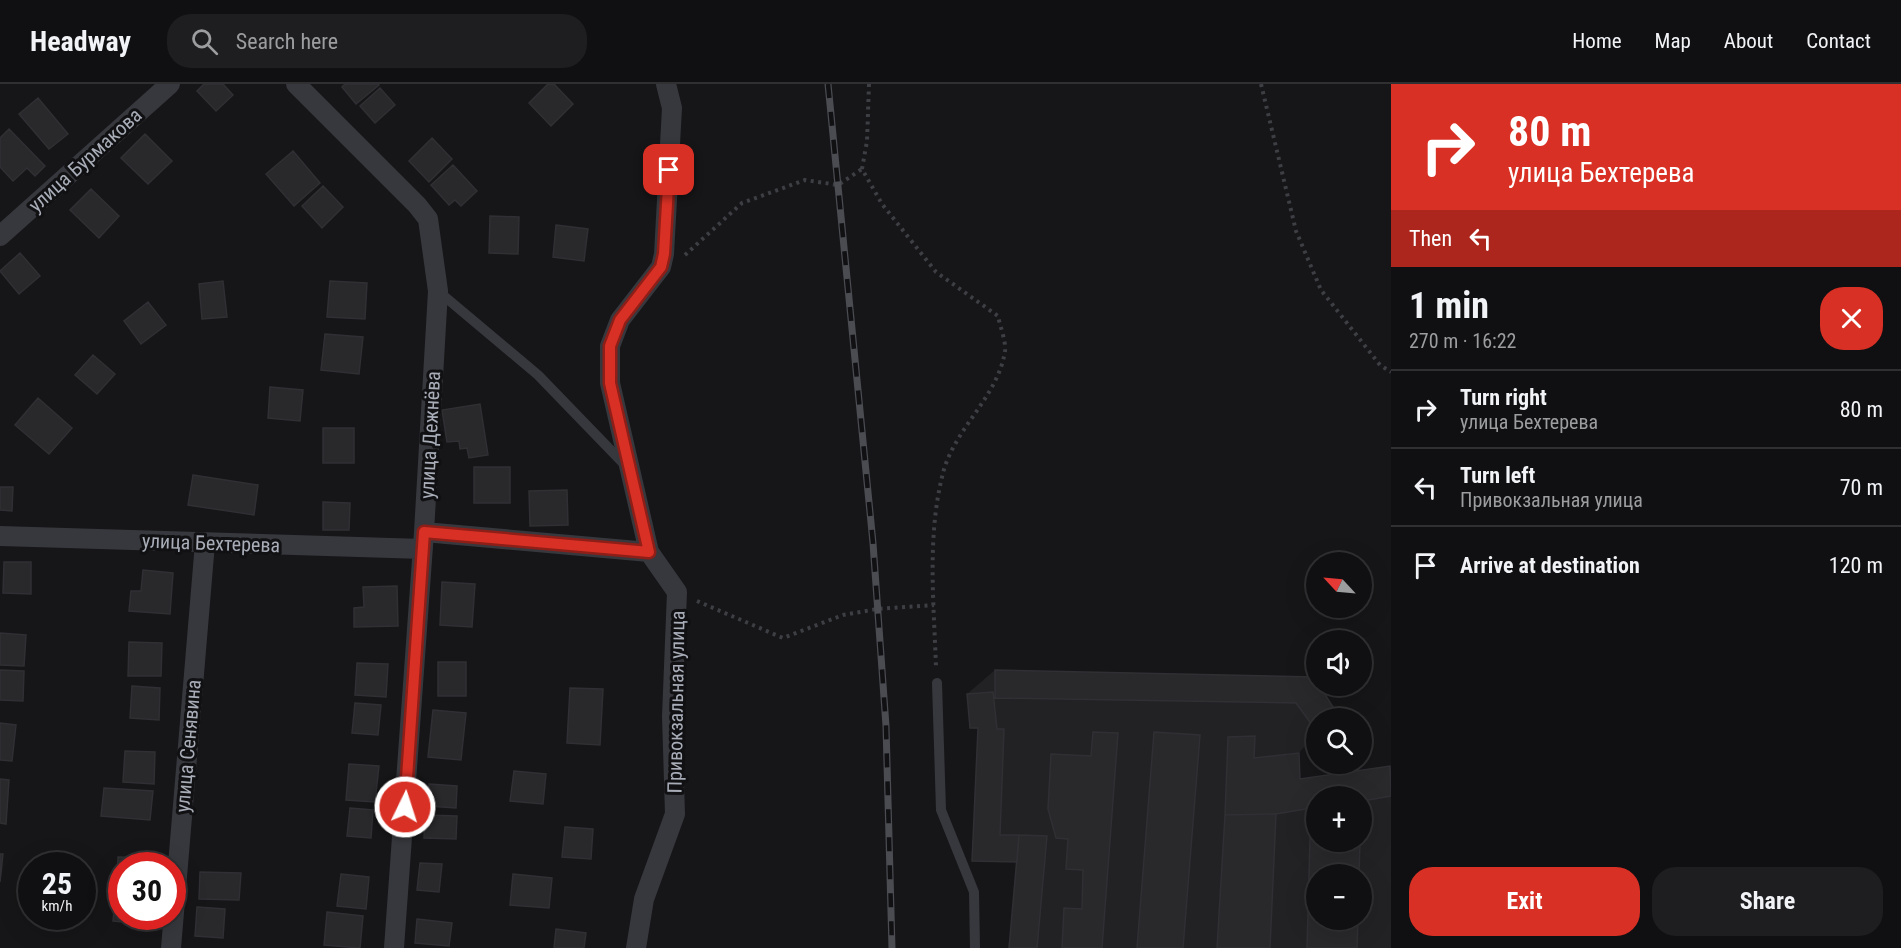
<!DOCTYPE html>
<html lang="en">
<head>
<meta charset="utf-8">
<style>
  :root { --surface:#101012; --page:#1e1e20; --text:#f1f3f6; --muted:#9c9d9f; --line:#303032; --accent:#d93025 }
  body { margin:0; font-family:"Roboto Condensed",sans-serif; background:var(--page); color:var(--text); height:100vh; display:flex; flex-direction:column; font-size:22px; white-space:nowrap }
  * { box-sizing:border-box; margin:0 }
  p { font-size:20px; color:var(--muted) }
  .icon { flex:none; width:33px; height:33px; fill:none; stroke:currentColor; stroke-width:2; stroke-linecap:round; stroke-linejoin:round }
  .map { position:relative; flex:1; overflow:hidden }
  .sheet { display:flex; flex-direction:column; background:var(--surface); width:510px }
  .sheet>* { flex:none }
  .guide { background:#d93025; color:#fff; overflow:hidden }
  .needle { width:39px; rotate:296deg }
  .controls { position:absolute; left:1306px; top:468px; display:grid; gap:12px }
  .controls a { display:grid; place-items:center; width:66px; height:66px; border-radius:50%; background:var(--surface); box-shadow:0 6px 24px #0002,0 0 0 2px var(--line); font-size:30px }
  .speed { position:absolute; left:18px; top:768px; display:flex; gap:12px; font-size:30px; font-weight:700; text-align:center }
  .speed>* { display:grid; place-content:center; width:78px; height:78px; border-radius:50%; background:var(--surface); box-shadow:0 6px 24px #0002,0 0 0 2px var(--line); line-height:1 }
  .speed small { font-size:15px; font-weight:400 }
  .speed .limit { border:9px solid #d22; background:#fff; color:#111 }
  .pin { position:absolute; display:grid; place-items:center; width:51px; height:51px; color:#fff; margin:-26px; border-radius:12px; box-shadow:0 3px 9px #0006 }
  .me { position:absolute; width:66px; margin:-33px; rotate:4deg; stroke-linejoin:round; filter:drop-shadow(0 0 4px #0008) }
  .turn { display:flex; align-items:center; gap:21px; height:126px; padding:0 18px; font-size:27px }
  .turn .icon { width:78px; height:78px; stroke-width:2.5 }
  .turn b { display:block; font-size:42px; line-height:51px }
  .then { display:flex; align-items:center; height:57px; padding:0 18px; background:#0003; gap:12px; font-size:22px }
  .round { display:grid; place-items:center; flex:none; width:63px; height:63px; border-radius:24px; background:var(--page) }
  .overview { display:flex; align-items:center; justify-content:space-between; height:102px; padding:0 18px }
  h1 { font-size:36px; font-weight:700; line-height:45px }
  .button { display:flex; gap:12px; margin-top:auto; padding:12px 18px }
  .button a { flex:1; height:69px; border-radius:24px; background:var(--accent); color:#fff; font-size:24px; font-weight:700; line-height:69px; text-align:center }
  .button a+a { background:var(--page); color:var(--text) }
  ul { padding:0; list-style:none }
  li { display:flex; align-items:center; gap:18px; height:78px; padding:0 18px; border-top:2px solid var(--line) }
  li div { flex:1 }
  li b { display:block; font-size:22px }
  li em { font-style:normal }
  header { display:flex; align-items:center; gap:36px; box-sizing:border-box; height:84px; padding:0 30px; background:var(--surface); border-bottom:2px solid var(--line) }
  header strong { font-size:28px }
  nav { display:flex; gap:33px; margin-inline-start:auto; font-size:21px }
  .search { width:420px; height:54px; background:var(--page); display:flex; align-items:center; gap:15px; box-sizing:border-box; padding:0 21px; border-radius:24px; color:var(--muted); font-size:22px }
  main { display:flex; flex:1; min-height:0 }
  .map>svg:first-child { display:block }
  .built { fill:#222225; fill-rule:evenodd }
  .building { fill:#29292c; stroke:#303034; stroke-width:1.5 }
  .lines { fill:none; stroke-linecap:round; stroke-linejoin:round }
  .path { stroke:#3d3f44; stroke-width:4; stroke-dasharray:3 4.5; stroke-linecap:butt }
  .service { stroke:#37383d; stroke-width:10 }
  .minor { stroke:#37383d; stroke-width:20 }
  .rail-casing { stroke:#4a4c52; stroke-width:7 }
  .rail { stroke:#111113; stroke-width:4.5; stroke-dasharray:14; stroke-linecap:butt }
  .route-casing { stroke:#8d1f18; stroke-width:15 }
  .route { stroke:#d93025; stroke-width:10 }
  .labels { text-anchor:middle; stroke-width:6; stroke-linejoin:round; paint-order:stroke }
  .street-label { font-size:20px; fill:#a8adb8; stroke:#111113 }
</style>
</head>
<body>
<header>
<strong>Headway</strong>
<div class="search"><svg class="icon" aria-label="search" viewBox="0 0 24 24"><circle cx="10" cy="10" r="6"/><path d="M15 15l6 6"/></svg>Search here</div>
<nav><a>Home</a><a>Map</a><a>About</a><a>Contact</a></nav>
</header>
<main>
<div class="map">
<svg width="1391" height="864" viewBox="0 0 1391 864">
  <rect width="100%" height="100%" fill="#161618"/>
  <path class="built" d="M995,586L1314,593L1340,634H1317V648L1299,669L1300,695L1391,683V864H1009L1017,778L972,777L978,645L970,644L967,610ZM1317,712H1362V758H1317ZM1317,790H1362V836H1317Z"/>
  <path class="building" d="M204,0H223L233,11L216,27L197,7Z
    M345,0H378L379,1L356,20L342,3Z
    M548,0H554L573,20L551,42L529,19Z
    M380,4L395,21L375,39L360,22Z
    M38,14L68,50L49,65L19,30Z
    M9,45L45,82L35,92L27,84L13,97L0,83V54Z
    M145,50L172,77L148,100L121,74Z
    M432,54L452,75L429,98L409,77Z
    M293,67L320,99L294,122L266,90Z
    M453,81L477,107L461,122L455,116L449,121L431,101Z
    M323,102L343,123L322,144L302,122Z
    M91,105L119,132L99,154L70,126Z
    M490,132L519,133L518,170L489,169Z
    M556,141L588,145L584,177L553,173Z
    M20,169L40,192L19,210L0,187Z
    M223,197L227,233L202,235L199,200Z
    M330,197L367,199L365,235L327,233Z
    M148,218L166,241L141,260L124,237Z
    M325,250L363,253L359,290L321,286Z
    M93,271L115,290L97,310L75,291Z
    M270,303L303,306L300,337L268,334Z
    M38,314L72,344L49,370L15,341Z
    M480,320L488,371L469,374L467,364L460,365L459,357L447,358L442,326Z
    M323,344H354V379H323Z
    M474,383H510V419H474Z
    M193,391L258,401L254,431L188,421Z
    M0,403H13L12,427L0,426Z
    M567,406L568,441L530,442L529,407Z
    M323,418L350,419L349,446H323Z
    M4,478H31V510L3,509Z
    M143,486L173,489L170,530L129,527L131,507H141Z
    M442,498L475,500L472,543L440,541Z
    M397,502L398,542L354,543V524L364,523L363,503Z
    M0,549L26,551L24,582L0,581Z
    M129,558L162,559L161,592H128Z
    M438,578H466V612H438Z
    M357,579L388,580L386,613L355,611Z
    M0,586L24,587L23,617L0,616Z
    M995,586L1314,593L1340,634H1317V648L1296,619L995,614Z
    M132,602L160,604L159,636L130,634Z
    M570,604L603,605L600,661L567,659Z
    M993,608L997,645H1004L1000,751H1019L1017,778L972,777L978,644H970L967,610Z
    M355,619L381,621L378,651L352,649Z
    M433,626L466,629L461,676L428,673Z
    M0,639L16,641L12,677L0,676Z
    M1093,648L1118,649L1102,864H1062L1064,824L1082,825L1083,786L1066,785L1068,755L1056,754L1048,725L1051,670L1091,672Z
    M1154,648L1200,651L1183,864H1137Z
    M1255,652L1254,674L1299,669L1300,695L1390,682L1391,712L1362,717V712H1317V723L1276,730L1225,731L1228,653Z
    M125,667L155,668L154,700L123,698Z
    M349,680L379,682L375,718L346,716Z
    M514,687L546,690L543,720L510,717Z
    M0,695L9,696L6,740L0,739Z
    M429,700L457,702L456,724L428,722Z
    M104,704L153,707L150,736L101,732Z
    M350,724L373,726L371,754L347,752Z
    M1276,730L1270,864H1217L1225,731Z
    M425,731L457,732L456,755L424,754Z
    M565,743L593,745L591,775L562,773Z
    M1019,751L1047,752L1037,864H1009Z
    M1317,753V758H1360L1359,790H1317V836H1358L1357,864H1307L1310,754Z
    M0,770H3L0,798Z
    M118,773L145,774V782H122V802H117Z
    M420,779L442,780L439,808L417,806Z
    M200,788L241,789L239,816L199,815Z
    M341,790L369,793L366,825L337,822Z
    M513,790L552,794L549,824L510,821Z
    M116,808H122V832H144V840L113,837Z
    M197,823L225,825L223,854L195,852Z
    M327,828L363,832L360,864L324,861Z
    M417,835L452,839L449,862L415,859Z
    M556,845L586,849L584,864H554Z"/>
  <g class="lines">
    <path class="path" d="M869,0L867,57L862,85L882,120L936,188L998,232C1000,242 1006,257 1005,267C998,314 952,346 942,393C927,455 934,520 936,584
      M1261,0L1296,147L1321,206L1380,281L1391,288
      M685,171L742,119L805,96L838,101L862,85
      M697,517L783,554L843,531L877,525L934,521"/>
    <path class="service" d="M438,207L538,291L626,382
      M937,599L941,726L974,808L975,864"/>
    <path class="minor" d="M296,0L417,121L428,135L438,207L424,448L394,864
      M0,152L170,0
      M424,448L649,468
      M0,452L423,465
      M171,864L205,459
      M636,864L644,815L675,730L672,632L677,508L649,468L610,299V262L620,236L661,183L664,170L672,24L666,0"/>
    <g class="rail-casing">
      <path id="rail" d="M828,0L873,459L886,642L892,864"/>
    </g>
    <use href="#rail" class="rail"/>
  </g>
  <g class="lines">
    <g class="route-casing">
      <path id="route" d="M405,723L424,448L649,468L610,299V262L620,236L661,183L664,170L669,86"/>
    </g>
    <use href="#route" class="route"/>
  </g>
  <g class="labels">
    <g class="street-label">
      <text transform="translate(85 76) rotate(-42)" y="7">улица Бурмакова</text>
      <text transform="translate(430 351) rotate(-87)" y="7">улица Дежнёва</text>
      <text transform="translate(211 459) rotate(2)" y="7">улица Бехтерева</text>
      <text transform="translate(676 618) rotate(-89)" y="7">Привокзальная улица</text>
      <text transform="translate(188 662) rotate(-85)" y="7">улица Сенявина</text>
    </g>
  </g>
</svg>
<div class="controls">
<a><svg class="needle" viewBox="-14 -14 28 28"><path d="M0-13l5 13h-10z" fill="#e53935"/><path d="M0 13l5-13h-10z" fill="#9c9d9f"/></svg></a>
<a><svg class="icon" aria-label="sound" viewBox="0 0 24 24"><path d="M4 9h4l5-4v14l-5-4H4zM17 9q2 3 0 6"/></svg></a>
<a><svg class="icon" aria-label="search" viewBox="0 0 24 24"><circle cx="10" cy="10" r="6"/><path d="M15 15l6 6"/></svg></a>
<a>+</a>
<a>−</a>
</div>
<div class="speed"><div>25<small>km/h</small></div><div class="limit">30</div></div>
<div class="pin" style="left:669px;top:86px;background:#d93025"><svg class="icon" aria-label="arrive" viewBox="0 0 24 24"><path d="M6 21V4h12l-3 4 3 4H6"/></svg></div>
<svg class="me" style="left:405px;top:723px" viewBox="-20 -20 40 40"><circle r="17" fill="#d93025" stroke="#fff" stroke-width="3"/><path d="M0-11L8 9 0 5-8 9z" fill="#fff"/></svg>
</div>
<section class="sheet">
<div class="guide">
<div class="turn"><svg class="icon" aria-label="right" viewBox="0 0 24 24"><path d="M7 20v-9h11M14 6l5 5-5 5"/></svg><div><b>80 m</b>улица Бехтерева</div></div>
<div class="then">Then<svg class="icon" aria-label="left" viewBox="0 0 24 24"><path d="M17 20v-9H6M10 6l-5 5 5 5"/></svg></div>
</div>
<div class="overview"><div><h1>1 min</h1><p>270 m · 16:22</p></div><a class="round" style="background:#d93025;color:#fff"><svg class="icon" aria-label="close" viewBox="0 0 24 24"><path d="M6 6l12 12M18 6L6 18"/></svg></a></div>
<ul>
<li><svg class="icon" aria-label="right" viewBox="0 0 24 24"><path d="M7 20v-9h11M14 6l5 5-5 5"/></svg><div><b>Turn right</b><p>улица Бехтерева</p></div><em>80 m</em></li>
<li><svg class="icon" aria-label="left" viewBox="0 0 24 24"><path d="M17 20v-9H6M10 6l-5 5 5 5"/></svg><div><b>Turn left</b><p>Привокзальная улица</p></div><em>70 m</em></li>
<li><svg class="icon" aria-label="arrive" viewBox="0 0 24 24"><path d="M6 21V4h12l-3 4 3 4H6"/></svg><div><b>Arrive at destination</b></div><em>120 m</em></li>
</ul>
<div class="button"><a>Exit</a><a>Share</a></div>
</section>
</main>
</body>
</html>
